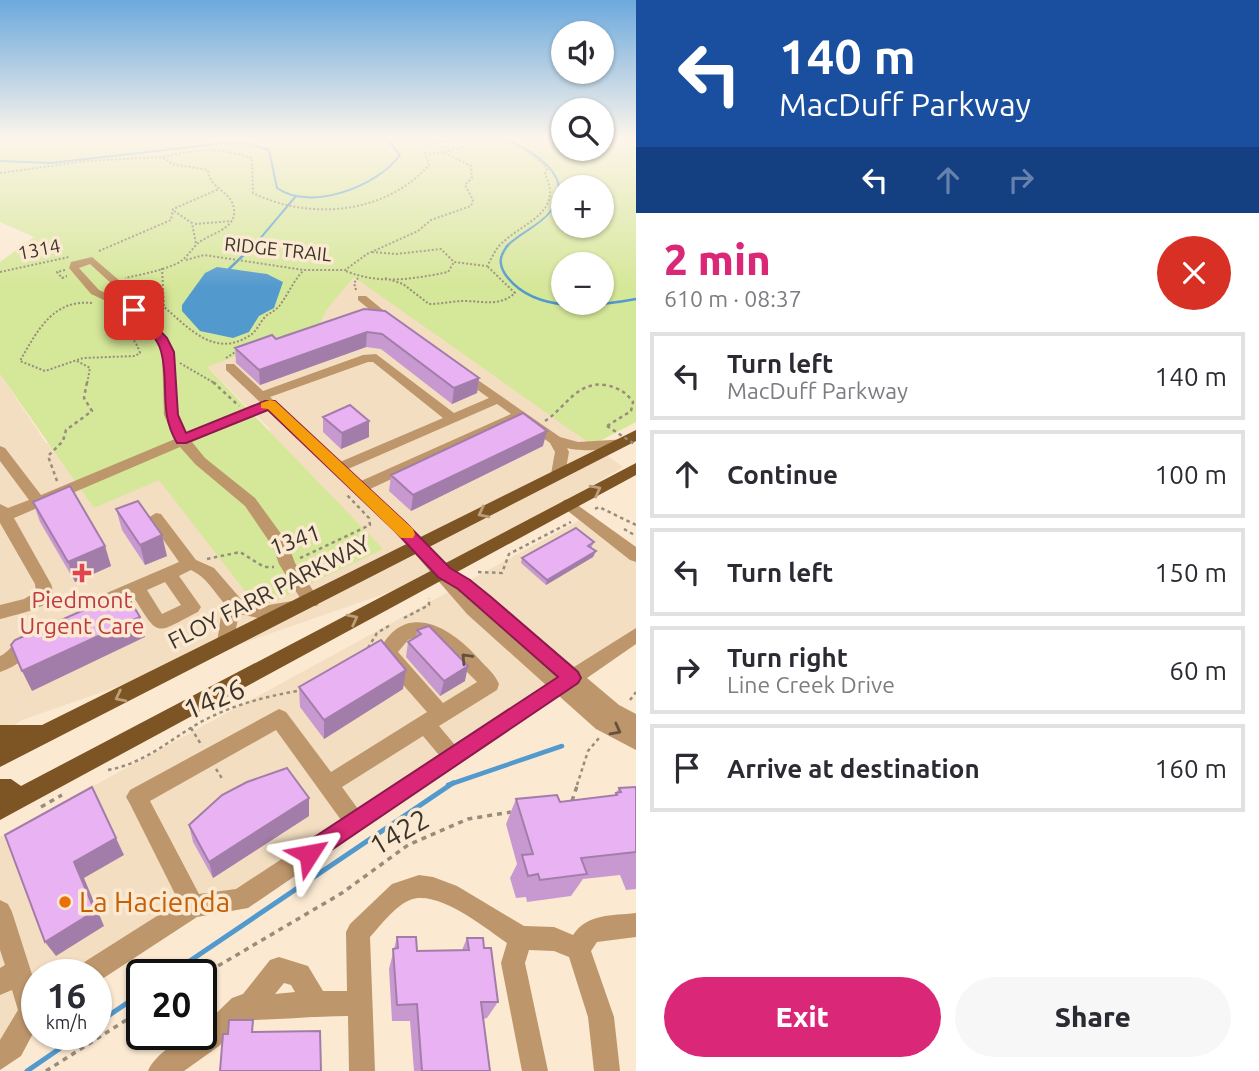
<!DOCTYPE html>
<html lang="en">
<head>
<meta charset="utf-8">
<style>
  :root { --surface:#fff; --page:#f7f7f7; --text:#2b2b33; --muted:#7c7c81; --line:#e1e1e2; --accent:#db2777 }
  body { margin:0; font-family:Ubuntu,sans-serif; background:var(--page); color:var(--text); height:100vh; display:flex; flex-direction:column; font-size:26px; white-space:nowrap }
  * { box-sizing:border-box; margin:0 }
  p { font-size:23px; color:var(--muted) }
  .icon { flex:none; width:38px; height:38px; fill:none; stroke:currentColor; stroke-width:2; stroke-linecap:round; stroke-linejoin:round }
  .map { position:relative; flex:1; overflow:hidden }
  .panel { display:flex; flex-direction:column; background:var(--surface); width:623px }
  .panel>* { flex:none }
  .top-card { background:#1a4fa0; color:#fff; overflow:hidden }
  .tools { position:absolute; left:551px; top:21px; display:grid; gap:14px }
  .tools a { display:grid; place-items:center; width:63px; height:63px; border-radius:50%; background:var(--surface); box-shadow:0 2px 5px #0004; font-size:35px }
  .speed { position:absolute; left:21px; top:959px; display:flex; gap:14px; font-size:35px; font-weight:700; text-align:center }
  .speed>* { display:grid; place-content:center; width:91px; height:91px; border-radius:50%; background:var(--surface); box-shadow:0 2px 5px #0004; line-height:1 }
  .speed small { font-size:18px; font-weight:400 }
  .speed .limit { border:4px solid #111; border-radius:10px; background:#fff; color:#111 }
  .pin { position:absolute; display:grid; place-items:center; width:60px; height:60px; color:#fff; margin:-30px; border-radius:14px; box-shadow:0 4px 10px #0006 }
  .me { position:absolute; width:77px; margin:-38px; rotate:56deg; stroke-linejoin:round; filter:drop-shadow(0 0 5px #0008) }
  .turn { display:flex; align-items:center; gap:24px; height:147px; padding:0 28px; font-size:32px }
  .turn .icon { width:91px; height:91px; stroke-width:2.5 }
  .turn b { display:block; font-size:49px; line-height:60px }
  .lanes { display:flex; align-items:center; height:66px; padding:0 28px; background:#0003; justify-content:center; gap:35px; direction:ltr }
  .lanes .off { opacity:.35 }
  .round { display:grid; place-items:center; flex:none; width:74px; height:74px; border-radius:37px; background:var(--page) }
  .summary { display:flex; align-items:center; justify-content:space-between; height:119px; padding:0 28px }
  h1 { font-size:42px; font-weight:800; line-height:52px; color:var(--accent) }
  .primary-button { display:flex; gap:14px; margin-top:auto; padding:14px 28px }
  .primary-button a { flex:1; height:80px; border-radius:42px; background:var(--accent); color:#fff; font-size:28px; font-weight:800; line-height:80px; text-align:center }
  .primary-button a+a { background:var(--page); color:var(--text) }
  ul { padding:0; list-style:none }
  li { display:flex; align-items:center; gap:21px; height:88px; margin:0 14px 10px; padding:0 14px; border:4px solid var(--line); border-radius:0px }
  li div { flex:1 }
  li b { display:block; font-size:26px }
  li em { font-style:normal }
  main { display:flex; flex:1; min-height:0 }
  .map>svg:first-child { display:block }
  .built { fill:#f3dec1 }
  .green { fill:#d5e798; fill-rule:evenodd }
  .water { fill:#5299cd }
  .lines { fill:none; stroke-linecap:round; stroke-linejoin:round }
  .stream-far3 { stroke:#5299cd; stroke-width:2 }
  .stream-far2 { stroke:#5299cd; stroke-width:2.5 }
  .stream-far1 { stroke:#5299cd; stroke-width:4.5 }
  .stream { stroke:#5299cd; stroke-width:5 }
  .path-far2 { stroke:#988c7c; stroke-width:2; stroke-dasharray:2 2; stroke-linecap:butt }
  .path-far1 { stroke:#988c7c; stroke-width:2.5; stroke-dasharray:3.5 3.5; stroke-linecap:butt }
  .path { stroke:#988c7c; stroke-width:3.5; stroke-dasharray:5 5; stroke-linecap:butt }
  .minor { fill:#bd966b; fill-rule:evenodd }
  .major { fill:#7d5423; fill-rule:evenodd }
  .path-bridge { stroke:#988c7c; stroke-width:2.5; stroke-dasharray:3.5 3.5; stroke-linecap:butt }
  .wall { fill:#c899d0 }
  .shaded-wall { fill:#a37da9 }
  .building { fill:#e9b2f2; stroke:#a37da9; stroke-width:2 }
  .oneway { stroke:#bc9e7a }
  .oneway2 { stroke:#62513e }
  .route { fill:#db2777; stroke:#8e194d; stroke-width:2 }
  .slow { fill:#f59e0b }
  .health-dot { fill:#e0444e; stroke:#fbe9d2; stroke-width:2.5 }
  .food-dot { fill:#e8710a; stroke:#fbe9d2; stroke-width:2.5 }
  .labels { text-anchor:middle; stroke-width:7; stroke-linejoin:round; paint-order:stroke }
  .far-street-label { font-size:19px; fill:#3b342b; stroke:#fbe9d2 }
  .street-label { font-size:23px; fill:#3b342b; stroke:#fbe9d2 }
  .health-label { font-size:23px; fill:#be3a42; stroke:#fbe9d2 }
  .near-street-label { font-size:28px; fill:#3b342b; stroke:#fbe9d2 }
  .near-food-label { font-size:28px; fill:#c56008; stroke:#fbe9d2; text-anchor:start }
</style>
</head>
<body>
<main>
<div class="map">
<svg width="636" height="1071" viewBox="0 0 636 1071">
  <rect width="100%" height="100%" fill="#fbe9d2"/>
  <path class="built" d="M354,273L623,467L444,573L22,720L0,734V374L46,443L271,430L207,367Z
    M591,514L636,554V635L567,677L96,982V975H37V1021L0,1045V837Z"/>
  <path class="green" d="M0,138H563L564,149H602V138H636V422L592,445L354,277L327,309L319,325L207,367L383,549L259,609L159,480L94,508L0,374V262L34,237L0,222ZM564,187H602V226H564ZM564,264H602V303H564Z"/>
  <path class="water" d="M217,267L267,274L283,282L274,308L259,316L249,332L233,338L200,331L182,311V305L205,273Z"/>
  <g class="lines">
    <path class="stream-far3" d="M502,138C529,148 580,177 550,212C538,227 519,233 506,247
      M0,161L51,163L226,143L249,144L269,150L277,188C311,212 378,186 400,155L386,138
      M253,247L296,196"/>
    <path class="stream-far2" d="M508,245C500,255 498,263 505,274C533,314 594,307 636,299
      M229,269L254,245"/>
    <path class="stream-far1" d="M448,785L562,746"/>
    <path class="stream" d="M169,975L453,783
      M96,1024L142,993
      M27,1071L81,1034"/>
    <path class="path-far2" d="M427,139L438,141
      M444,152L465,147
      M163,157C199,149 217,147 252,158L253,193C310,221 386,214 429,165L424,149L430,144L460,138
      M0,173L87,161L162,157L172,164L208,170C209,189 232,191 234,209C237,230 209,233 197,244C190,251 187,258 178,263C161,271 143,274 125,278
      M174,211L192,223L196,244
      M195,224L232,221
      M99,251L171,220L173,209L219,189
      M372,252L396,254L441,249L454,262L487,266C491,260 494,252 499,246C520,223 565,214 545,174L547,169C534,152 513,142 492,138
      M186,260L204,255L304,270H345L367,254L418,231L431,220L471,206L473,200L465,185L472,178L471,166L443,152L428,155
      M162,268L164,307C189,328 214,358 249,336C257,332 260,321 267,315C272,312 276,310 280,305C289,293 293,281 304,270
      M65,270L57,272L62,278L67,276
      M346,271C379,285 414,279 448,272L454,262
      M0,272L69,257
      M385,278L403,284L429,304C441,304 453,301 464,301C484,301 499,307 515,293L487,266
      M356,290L354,283L358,278
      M92,303C53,299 37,331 20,361L45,371L83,358L135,356L140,353C133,329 112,329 107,309
      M226,358L237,351
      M77,361L90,368L87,384
      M180,363L216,384"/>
    <path class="path-far1" d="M213,382L239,406
      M545,421C565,408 577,381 605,385C617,387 626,392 633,402L631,411L607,426
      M57,481L48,456L63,441L66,430L92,411L84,398L87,382
      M595,509L599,507L636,525
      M624,529L636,536
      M300,558L370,525L369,518L347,495
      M207,559L240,552L264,567H274
      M478,572L502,573L509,554L571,522
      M404,618L429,605V598
      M368,648L377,633L392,624
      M630,700L636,692
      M191,728L202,746
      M216,769L223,780
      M108,770C145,763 168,741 199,723C231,705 267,696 303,690
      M577,785L588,751L599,738"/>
    <path class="path" d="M572,801L578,783
      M41,807L62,795
      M201,976L342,893L408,845L468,819L511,812
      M46,1071L142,1010"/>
    <path class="minor" d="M92,257L134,293L139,309L169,341L174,352L178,415L186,434L261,403L226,370V364H234L263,391L363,355L376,354L454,413L489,398L458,376L456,373L462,369L560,437L578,442L628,439L630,442C620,451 580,452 567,448L569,452L565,474L558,479L551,474L555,452L550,443L519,420L370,489L407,523L454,576L470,579L574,667L636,628V644L587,678L619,705L636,714V750L596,729L559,696L248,908L197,917L96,983V975H75L78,966L179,902L130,804L126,797L130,790L279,709L286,712L331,772L427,712L390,670L379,651C405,599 451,627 479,659C486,667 495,674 499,684L497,690L439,726L455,745L546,685L467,614L395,531L268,410L192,442L205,458L255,498L287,542L295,563L320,601L317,606H305L279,564L273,547L245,506L195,464L180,447L14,518L51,584C52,585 53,594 53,596C50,608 11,616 0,619V605L24,599L36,592L35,584L0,523V504L8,508L29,500L0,461V446L5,448L41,495L175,439L164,415L162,352L158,342L130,312L91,294L69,268L71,262ZM90,264L125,296L126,302L99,290L79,268ZM368,362H373L443,418L340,462L270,397ZM497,404L511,414L361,481L348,469ZM418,636L436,641L477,682L443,703L398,652L408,640ZM276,730L341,820L236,889L199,894L150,801ZM423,736L439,755L358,809L342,787Z
      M358,296H366L394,319V323H386L358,300Z
      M569,499L636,547V562L630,560L564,508L561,504L564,500Z
      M156,513L161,514L196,560L214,568L240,598L249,604L263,606L292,601L298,603L301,608L298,613L263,619L239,614L232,648L226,650L220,648L217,643L223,602C213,590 206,577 191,570L179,576L201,607L198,612C154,634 160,639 133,596L108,607L102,605L99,600L102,595L179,562L148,518ZM165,582L181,605L162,614L147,590Z
      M29,632L35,634L38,639C29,656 18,666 0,672V656C12,651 16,636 29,632Z
      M419,875L433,877L457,886L524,926L554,927L573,935C588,913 611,916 636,913V937L597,942L591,951L614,1017L620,1071H594L588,1017L569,957L554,951L529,950L525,963L548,1071H522L501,963L507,943C485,928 438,889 410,900C395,906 381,925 370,937L375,1071H349L348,1016C313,1016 280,1020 246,1020L219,1046L184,1071H148C154,1055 184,1034 201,1034V1028L232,998L243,994L270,960L279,957L308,966L323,991H347L346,932L350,924L392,884ZM284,983L291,985L295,992L275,994Z
      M0,900L8,904L12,912L37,990V1026L21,1056L0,1070V1040L18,1010L12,990L0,995V968L5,965L0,950Z"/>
    <path class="major" d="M636,430V441L0,767V725H42Z
      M636,463V475L0,820V779H11L21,786Z"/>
    <path class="path-bridge" d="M607,426L636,445"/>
  </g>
  <path class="wall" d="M364,309L479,378L477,393L452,404L381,349L366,347L260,385L236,363L235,348L276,339Z
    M323,417L369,421V437L341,449L323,432Z
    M543,446L411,511L389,491L391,475Z
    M33,502L105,546L111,566L75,582L40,522Z
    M116,509L167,556L145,565L122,530Z
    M594,542L591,548L596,551L593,557L546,585L521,563L522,558Z
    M417,630L465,681L440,696L406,657L408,642L416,637Z
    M299,687L403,689L324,739L300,707Z
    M636,787V889L626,890L620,875L583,879L571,896L527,902L526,897L516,898L510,878L517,864L506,824L516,799L560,802L614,796L619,788Z
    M309,816L213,878L193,842L189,825Z
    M397,937L417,951L462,950L467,938L484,948L498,1002L487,1018L483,1019L490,1071H414L410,1021H392L389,969Z"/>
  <path class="shaded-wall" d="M367,332L366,347L260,385L259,370Z
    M479,378L477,393L452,404L454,388Z
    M369,421V437L341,449L342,433Z
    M547,431L543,446L411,511L413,495Z
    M162,535L167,556L145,565L140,545Z
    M105,546L111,566L75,582L68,562Z
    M596,551L593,557L546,585L547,580Z
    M140,617L145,637L32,691L22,671Z
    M468,666L465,681L440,696L444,681Z
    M406,670L403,689L324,739V720Z
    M309,798V816L213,878L209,862Z
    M116,838L124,855L84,878L104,926L56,956L45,942L74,862Z"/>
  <path class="building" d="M364,309L385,311L479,378L454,388L382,334L367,332L259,370L235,348L272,335L276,339Z
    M350,405L369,421L342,433L323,417Z
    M523,413L547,431L413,495L391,475Z
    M70,486L105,546L68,562L33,502Z
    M138,501L162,535L140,545L116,509Z
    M576,528L594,542L588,546L596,551L547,580L522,558Z
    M125,592L140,617L22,671L11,645L15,640Z
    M429,626L468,666L444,681L408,642L421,634L417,630Z
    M381,640L406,670L324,720L299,687Z
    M287,768L309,798L209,862L189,825L222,795L247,782Z
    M92,787L116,838L74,862L95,911L45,942L5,835Z
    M636,787V852L581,858L587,874L540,880L538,874L528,876L522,855L533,854L516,799L557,795L560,802L617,795L616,793L621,792L619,788Z
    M397,937H416L417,951L469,950L467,938H483L484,948H491L498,1002H481L490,1071H422L417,1004L397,1005L393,949L398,948Z
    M229,1020H253L252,1032L320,1031L321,1071H220L223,1034H228Z"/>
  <defs><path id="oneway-chevron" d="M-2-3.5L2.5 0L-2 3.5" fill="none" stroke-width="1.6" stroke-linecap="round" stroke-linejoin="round" transform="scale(1.75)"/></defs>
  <g class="oneway">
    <use href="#oneway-chevron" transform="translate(596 490) rotate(-28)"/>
    <use href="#oneway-chevron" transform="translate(483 513) rotate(153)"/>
    <use href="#oneway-chevron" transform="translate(353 619) rotate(-27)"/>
    <use href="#oneway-chevron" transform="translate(120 697) rotate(153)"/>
  </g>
  <g class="oneway2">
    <use href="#oneway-chevron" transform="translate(466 658) rotate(-133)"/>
    <use href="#oneway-chevron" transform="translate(616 730) rotate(28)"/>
  </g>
  <linearGradient id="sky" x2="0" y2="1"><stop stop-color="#6ca9dd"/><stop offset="0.48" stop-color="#fdf5eb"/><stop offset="1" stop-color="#fdf5eb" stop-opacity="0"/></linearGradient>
  <rect width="636" height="288" fill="url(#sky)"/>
  <path class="route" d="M130,307H138L167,338L174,352L178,415L186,433L265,401H275L406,523L450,568L470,580L491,597L578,672L581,678L578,683L309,865L301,862L298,854L301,846L558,677L458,589L438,577L395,531L268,410L186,443H177C158,411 170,384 161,351C157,336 141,323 130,312Z"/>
  <path class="slow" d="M270,400L275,401L413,529L415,534L413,538H401L268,409L261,408V403Z"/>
  <path class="health-dot" d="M78.5 562.5h7v7h7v7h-7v7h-7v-7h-7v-7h7z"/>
  <circle class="food-dot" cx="65" cy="902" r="7"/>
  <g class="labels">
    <g class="far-street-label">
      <text transform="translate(39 249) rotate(-11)" y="7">1314</text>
      <text transform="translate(278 249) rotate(6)" y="7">RIDGE TRAIL</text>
    </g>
    <g class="street-label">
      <text transform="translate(295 540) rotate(-19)" y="8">1341</text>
      <text transform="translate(269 592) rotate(-27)" y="8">FLOY FARR PARKWAY</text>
    </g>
    <g class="health-label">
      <text x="82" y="608">Piedmont<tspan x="82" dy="26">Urgent Care</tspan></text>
    </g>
    <g class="near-street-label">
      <text transform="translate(214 699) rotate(-23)" y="10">1426</text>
      <text transform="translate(399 832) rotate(-30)" y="10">1422</text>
    </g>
    <g class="near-food-label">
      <text x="79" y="912">La Hacienda</text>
    </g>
  </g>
</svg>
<div class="tools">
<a><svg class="icon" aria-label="sound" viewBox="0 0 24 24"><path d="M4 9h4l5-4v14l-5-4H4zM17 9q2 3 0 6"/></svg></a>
<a><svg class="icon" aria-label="search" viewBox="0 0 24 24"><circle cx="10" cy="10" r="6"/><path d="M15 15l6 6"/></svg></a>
<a>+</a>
<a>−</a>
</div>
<div class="speed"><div>16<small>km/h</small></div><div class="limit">20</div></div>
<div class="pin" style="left:134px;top:310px;background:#d93025"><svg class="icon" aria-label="arrive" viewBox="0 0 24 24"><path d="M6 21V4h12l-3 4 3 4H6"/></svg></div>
<svg class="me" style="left:309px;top:854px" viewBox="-20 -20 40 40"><path d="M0-17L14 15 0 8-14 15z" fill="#db2777" stroke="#fff" stroke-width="4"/></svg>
</div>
<section class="panel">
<div class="top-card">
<div class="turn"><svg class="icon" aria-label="left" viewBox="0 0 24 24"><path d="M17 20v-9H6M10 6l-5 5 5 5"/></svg><div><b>140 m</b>MacDuff Parkway</div></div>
<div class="lanes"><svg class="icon" aria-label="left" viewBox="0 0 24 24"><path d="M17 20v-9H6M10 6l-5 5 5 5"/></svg><svg class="icon off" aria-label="ahead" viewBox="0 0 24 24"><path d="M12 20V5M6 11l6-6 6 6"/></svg><svg class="icon off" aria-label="right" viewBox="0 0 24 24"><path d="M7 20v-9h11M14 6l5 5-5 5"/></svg></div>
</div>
<div class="summary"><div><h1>2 min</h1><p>610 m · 08:37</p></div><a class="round" style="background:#d93025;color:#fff"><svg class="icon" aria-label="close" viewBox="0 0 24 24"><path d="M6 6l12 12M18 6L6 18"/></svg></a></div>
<ul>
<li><svg class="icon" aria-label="left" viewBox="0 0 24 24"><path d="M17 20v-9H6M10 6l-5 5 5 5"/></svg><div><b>Turn left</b><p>MacDuff Parkway</p></div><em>140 m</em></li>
<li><svg class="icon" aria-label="ahead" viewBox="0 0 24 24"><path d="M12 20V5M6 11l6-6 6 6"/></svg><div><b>Continue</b></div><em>100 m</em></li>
<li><svg class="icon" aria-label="left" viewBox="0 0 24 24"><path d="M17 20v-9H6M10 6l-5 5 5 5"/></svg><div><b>Turn left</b></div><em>150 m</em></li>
<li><svg class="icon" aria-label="right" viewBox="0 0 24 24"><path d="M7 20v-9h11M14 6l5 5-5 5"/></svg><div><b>Turn right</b><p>Line Creek Drive</p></div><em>60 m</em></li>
<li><svg class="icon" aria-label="arrive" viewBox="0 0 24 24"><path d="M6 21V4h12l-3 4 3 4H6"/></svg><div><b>Arrive at destination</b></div><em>160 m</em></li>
</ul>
<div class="primary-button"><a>Exit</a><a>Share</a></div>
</section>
</main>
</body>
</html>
